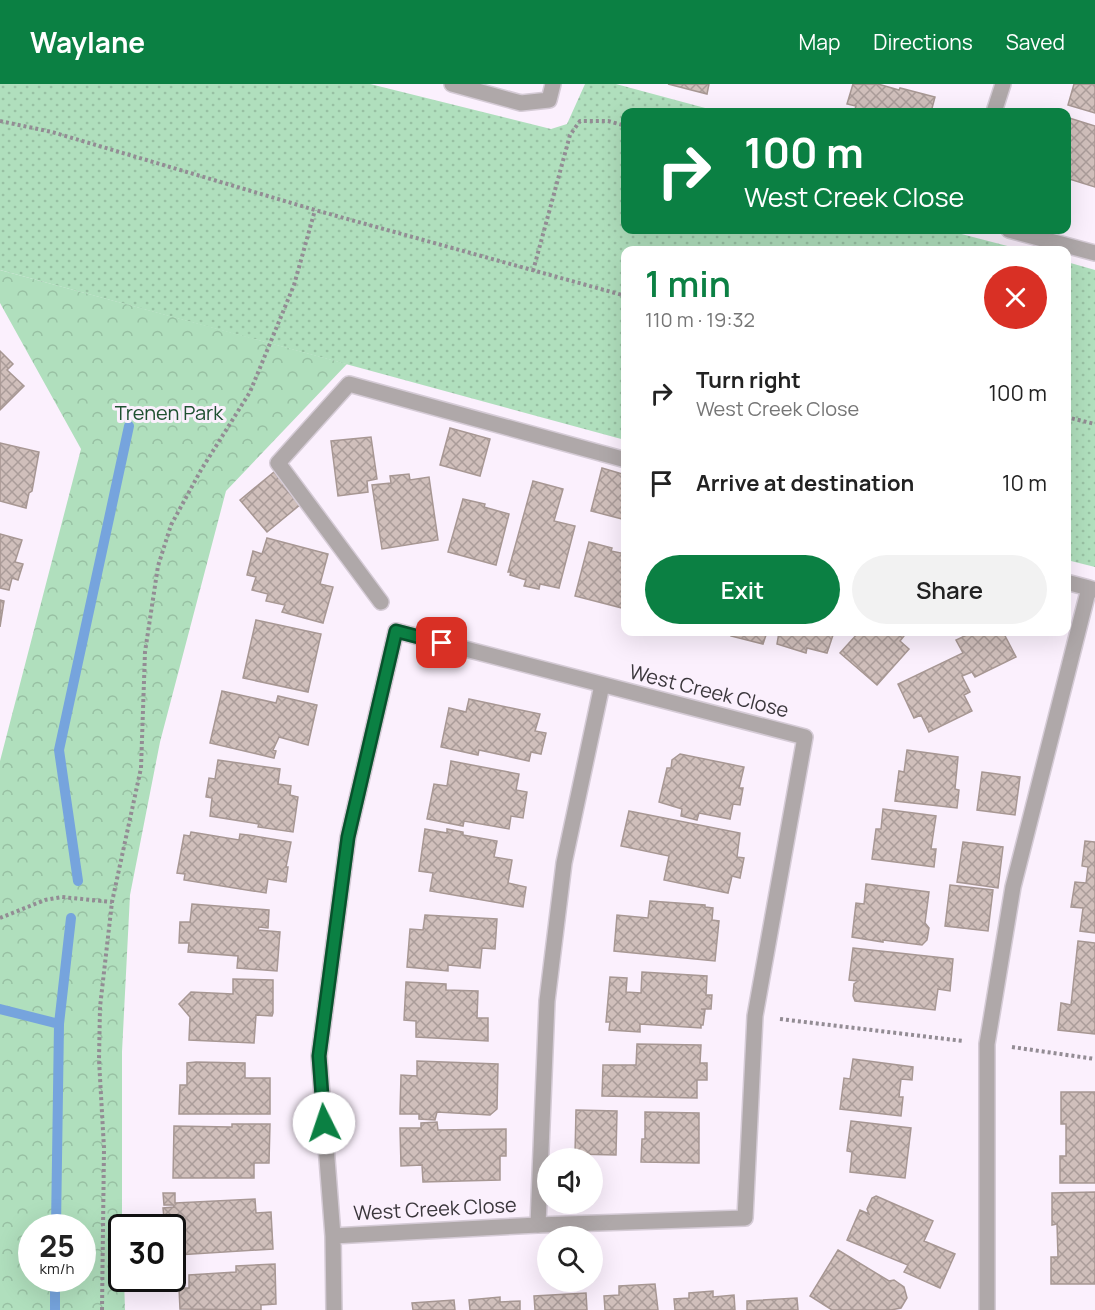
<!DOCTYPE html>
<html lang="en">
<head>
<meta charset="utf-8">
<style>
  :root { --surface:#fff; --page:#f2f2f2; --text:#222; --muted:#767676; --accent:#0b8043 }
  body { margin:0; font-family:Manrope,sans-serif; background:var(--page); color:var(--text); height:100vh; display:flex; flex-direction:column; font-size:22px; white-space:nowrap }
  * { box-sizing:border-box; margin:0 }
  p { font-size:20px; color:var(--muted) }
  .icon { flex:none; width:33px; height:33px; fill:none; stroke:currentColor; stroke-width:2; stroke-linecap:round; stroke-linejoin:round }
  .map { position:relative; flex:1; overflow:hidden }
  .drawer { position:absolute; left:621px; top:162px; width:450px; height:390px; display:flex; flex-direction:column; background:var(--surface); border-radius:12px; box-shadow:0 6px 24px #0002 }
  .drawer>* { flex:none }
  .guide { position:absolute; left:621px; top:24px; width:450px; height:126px; border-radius:12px; box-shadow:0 6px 24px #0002; background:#0b8043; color:#fff; overflow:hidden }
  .fabs { position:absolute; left:537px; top:1064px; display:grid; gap:12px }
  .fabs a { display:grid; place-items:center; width:66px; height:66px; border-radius:50%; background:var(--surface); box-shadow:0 6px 24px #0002; font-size:30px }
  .speed { position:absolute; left:18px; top:1130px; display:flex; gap:12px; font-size:30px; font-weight:700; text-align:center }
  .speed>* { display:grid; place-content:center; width:78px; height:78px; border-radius:50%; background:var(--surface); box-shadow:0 6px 24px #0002; line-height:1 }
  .speed small { font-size:15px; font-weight:400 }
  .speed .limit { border:3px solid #111; border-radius:9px; background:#fff; color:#111 }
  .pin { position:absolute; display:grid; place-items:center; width:51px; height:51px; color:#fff; margin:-26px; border-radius:12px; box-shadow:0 3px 9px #0006 }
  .me { position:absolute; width:66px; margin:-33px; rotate:356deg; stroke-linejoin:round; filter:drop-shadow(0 0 4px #0008) }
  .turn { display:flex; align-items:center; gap:21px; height:126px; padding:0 24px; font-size:27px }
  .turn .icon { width:78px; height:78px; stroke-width:2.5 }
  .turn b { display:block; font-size:42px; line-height:51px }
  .round { display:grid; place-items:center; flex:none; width:63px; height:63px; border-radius:32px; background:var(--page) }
  .overview { display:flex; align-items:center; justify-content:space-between; height:102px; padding:0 24px }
  h1 { font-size:36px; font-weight:600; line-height:45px; color:var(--accent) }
  .action { display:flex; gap:12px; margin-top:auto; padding:12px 24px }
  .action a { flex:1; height:69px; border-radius:36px; background:var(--accent); color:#fff; font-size:24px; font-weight:600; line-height:69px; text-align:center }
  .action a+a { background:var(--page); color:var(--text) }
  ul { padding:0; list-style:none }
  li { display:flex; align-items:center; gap:18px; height:90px; padding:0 24px }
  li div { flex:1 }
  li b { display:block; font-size:22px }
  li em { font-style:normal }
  header { display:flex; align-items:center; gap:36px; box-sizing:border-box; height:84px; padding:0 30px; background:var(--accent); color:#fff }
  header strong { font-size:28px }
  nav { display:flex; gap:33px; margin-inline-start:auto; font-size:21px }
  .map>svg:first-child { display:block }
  .grass { fill:url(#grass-dots) }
  .park { fill:url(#park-crowns); fill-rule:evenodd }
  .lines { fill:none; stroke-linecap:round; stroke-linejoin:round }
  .stream { stroke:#76a4dd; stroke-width:10 }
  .building { fill:url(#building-cross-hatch); stroke:#a79793; stroke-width:1.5 }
  .service-casing { stroke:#d5cbd6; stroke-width:18 }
  .minor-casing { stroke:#d5cbd6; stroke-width:18 }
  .path { stroke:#938c94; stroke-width:4; stroke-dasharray:3 3; stroke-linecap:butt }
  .service { stroke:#afa8a9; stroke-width:15 }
  .minor { stroke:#afa8a9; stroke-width:15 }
  .route-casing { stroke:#07532c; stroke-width:15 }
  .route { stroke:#0b8043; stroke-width:10 }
  .labels { text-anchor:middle; stroke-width:6; stroke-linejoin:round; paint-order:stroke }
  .park-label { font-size:20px; fill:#1f5131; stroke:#fbf0fd }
  .street-label { font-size:20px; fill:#3b373c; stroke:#fbf0fd }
</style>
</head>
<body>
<header>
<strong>Waylane</strong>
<nav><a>Map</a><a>Directions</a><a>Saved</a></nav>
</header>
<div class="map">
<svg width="1095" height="1226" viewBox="0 0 1095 1226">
  <defs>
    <pattern id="grass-dots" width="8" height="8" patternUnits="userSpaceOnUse" patternTransform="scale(1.5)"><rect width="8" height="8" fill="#b0dfbd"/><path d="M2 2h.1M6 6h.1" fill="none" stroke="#98c0a3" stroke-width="1.8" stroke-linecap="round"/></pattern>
    <pattern id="park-crowns" width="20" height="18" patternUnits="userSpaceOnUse" patternTransform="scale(1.5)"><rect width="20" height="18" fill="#b0dfbd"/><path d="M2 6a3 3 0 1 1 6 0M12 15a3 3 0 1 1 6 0" fill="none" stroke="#98c0a3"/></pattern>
    <pattern id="building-cross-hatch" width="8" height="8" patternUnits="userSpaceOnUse" patternTransform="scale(1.5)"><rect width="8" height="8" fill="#d0bfbb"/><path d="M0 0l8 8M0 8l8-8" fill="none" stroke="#aa9c99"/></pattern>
  </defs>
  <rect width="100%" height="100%" fill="#fbf0fd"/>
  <path class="grass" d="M0,0H370L551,45L567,40L585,0H616L720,28H626V146H946L1023,166H626L625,356L0,186Z
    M1067,178L1095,186V483L1067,476Z"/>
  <path class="park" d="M0,186L347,280L226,407L160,658L130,811L122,968V1194H124L125,1226H0V677L81,365L0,219ZM32,1143H82V1194H32Z"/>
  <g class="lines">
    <path class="stream" d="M78,797L59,666L129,342
      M0,925L59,940
      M56,1143L59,940L71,834
      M55,1226V1194"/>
  </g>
  <path class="building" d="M668,0H709L707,10Z
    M853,0H878L899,6L900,4L935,13L931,28H854L856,22L847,20Z
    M1074,0H1095V29L1068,21Z
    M1066,33L1095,42V103L1066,94L1068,69L1066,68Z
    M0,267L13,280L7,286L24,302L0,326Z
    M450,344L490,355L480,392L440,381Z
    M371,353L377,395L367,397L368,408L338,412L331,357Z
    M0,359L39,368L32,407L29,409L26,424L0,417Z
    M602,384L626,391V436L591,427Z
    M274,388L301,420L267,448L240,416Z
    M409,390L410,396L429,393L438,456L382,465L372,401L391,399L390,392Z
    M533,397L563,405L554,437L575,442L559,504L540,500L539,505L524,502L526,496L510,491L511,488H508Z
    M463,415L485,420L484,423L509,430L496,481L448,468Z
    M0,450L22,456L15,478L23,480L18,496L12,494L9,506L0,504Z
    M267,454L328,470L320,500L333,503L323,539L282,528L285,521L266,517L268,510L252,506L256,493L247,491L253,467L262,470Z
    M589,458L612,464L611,467L626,470V511L622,524L575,512Z
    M0,516L4,517L0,543Z
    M256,536L321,550L308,608L243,594Z
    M732,548H767L763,560L731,552Z
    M779,548H834L827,569L807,564L806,569L777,560Z
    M859,548H898L904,552L900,557L909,565L877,601L840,569Z
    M973,548H1003L1016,573L975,593L972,588L962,592L970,608L964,611L972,627L929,648L921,631L914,634L898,600L963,569L956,556Z
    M222,607L276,619L278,612L317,621L308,661L279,653L273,666L276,667L274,674L210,659Z
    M469,615L540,630L535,647L546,649L541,670L531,668L529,677L479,666L478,671L441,663L449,624L466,628Z
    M907,666L958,673L955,705L959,706L957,724L895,717L899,687L904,688Z
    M680,670L744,683L739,704H743L740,721L733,720L730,735L699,729L697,736L681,732L682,725L659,718L667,684H671L672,676Z
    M218,676L280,685L278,700L291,702L290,711L298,713L293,748L258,743L259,740L210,732L212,714L206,713L209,694L215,695Z
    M451,677L519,690L516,706L527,708L523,734L511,732L509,745L464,737L463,742L427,735L434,700L447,702Z
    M982,688L1020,693L1015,731L977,726Z
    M883,725L936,732L931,765H936L934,783L872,775L876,745H881Z
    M629,727L740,749L737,773L744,774L740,794L732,792L728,809L664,796L669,772L621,762Z
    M425,745L447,749V745L463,748V751L497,757L494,773L512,776L508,799L526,803L523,823L430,807L433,789L419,787Z
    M191,748L239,756L240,750L248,751L291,758L286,783H288L286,798L268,795L266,809L184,796L185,790L177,789L184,751L190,752Z
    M1085,757L1095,758V849L1080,847L1083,824L1071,823L1075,798L1086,799L1088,783L1082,782Z
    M963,758L1003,763L998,804L957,798Z
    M866,800L929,808L925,839L929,844L927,856L922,861L883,856V858L852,853L856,819L864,820Z
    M950,801L993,806L988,847L945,842Z
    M650,817L705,821V823L713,824L712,836L719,837L715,877L614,867L617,831L648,834Z
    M192,820L269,826L268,844L259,843L258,846L280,848L277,887L237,884L238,872L188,868L189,859H179L180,838H190Z
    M425,831L497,835L495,865L482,864L480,884L448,881V887L407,883L410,845L423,846Z
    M1078,857L1095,859V950L1058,946L1061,919L1071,921Z
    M853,864L953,875L950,907L938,905L935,926L855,917L853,912L854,900L858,897L849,896Z
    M642,888L707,892L706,911H712L711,925H701L705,926L703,941H701V944L640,940V948L609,946L610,938H606L610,893L627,894L626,908L641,909Z
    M233,895L273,896V929L272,932L256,931L254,959L189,956L190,933L179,920L191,908L233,910Z
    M406,898L446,900V906L478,907L477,934H488V957L416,953V937L404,936Z
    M637,960L701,961L700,979H707V996H697V1014L602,1012L603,981H636Z
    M853,975L913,983L912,996L901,995L899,1013H903L901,1032L840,1025L844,994L850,995Z
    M417,977L498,980L497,1025L490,1031L437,1028L435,1036L419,1035V1030H400L401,991L417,992Z
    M196,978L245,979V994H270V1030H179L180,1001H187V979Z
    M1061,1008H1095V1099H1060V1072H1066V1040H1061Z
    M576,1026L617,1027L616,1071L575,1070Z
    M645,1028L699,1029V1079L641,1078L642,1055H645Z
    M851,1037L911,1044L905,1094L850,1088L852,1068L847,1067Z
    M437,1038L438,1046L506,1045V1072H500V1096L423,1098L422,1081L401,1082L400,1044H421V1039Z
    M232,1040H270L269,1079H254V1094H173L174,1042L232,1043Z
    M1095,1108V1200H1051V1173H1058L1057,1140L1052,1141V1109Z
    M163,1109H175V1119L255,1115L256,1129L271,1128L273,1165L177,1171L176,1160H173L172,1137H175L174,1134L164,1135L163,1124L174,1123L173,1121H164Z
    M876,1112L933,1137L924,1157L955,1170L940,1204L904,1188L908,1181L847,1156L860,1126L869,1130L867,1125L872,1114Z
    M838,1166L889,1197L894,1196L904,1203L907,1214L901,1224L891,1226H832L810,1212Z
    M275,1180L276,1220L261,1221V1226L180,1225L179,1204H189V1191L236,1188V1182Z
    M655,1200L658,1226H605L604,1212L619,1211V1202Z
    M713,1207V1213L734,1211L735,1226H675L674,1215L689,1214V1209Z
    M586,1209L587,1226H535L534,1212Z
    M500,1213V1218L520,1217V1226H470L469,1216Z
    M797,1214L798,1226H747V1217Z
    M454,1216L455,1226H413L412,1219Z"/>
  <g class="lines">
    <g class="service-casing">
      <path id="service" d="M1066,498L1089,504
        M381,518L278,379L349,300L626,376
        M538,1141L547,917L564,779L602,601
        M987,1226V960L1013,803L1089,504L1095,506"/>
    </g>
    <g class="minor-casing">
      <path id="minor" d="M452,0L521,19L549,16L553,0
        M994,28L1003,0
        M1009,146L1095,169
        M333,1152L538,1141L745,1134L755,932L805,653L396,547L348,753L319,972L333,1152L334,1226"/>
    </g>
    <path class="path" d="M0,37L52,48L315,126L626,212
      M533,187L570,51L580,37H608L626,42
      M1066,333L1095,340
      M0,834L45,816L62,813L112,818
      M780,935L963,957
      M1012,963L1095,975
      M102,1226L104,1064L99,976L100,923L112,818L141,684L145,568L158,482L171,441L201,386L250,308L294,201L315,126"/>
    <use href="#service" class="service"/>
    <use href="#minor" class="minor"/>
  </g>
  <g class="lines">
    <g class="route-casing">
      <path id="route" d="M324,1039L319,972L348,753L396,547L442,559"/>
    </g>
    <use href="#route" class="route"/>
  </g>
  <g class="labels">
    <g class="park-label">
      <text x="169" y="336">Trenen Park</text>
    </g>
    <g class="street-label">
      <text transform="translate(709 607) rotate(14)" y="7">West Creek Close</text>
      <text transform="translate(435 1125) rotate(-3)" y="7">West Creek Close</text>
    </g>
  </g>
</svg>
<div class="fabs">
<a><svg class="icon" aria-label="sound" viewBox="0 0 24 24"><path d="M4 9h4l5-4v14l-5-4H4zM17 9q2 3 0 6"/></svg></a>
<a><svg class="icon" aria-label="search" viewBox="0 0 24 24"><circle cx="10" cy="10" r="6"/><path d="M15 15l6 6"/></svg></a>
</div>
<div class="speed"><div>25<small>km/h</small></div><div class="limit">30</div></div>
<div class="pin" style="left:442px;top:559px;background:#d93025"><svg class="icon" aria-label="arrive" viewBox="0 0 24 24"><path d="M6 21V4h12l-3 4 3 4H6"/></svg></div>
<svg class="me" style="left:324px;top:1039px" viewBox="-20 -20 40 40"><circle r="19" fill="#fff"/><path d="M0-13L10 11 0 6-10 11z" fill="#0b8043"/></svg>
<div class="guide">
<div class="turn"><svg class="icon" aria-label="right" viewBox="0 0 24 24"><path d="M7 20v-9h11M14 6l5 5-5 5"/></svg><div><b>100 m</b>West Creek Close</div></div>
</div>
<section class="drawer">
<div class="overview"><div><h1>1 min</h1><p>110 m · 19:32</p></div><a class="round" style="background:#d93025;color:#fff"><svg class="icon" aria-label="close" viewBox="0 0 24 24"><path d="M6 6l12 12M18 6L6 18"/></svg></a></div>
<ul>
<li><svg class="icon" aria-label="right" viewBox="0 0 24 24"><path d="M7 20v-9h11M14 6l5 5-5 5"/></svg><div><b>Turn right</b><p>West Creek Close</p></div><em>100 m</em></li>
<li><svg class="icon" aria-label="arrive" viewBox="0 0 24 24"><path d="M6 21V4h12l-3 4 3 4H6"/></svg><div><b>Arrive at destination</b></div><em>10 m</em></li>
</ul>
<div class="action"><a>Exit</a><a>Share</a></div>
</section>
</div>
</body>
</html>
